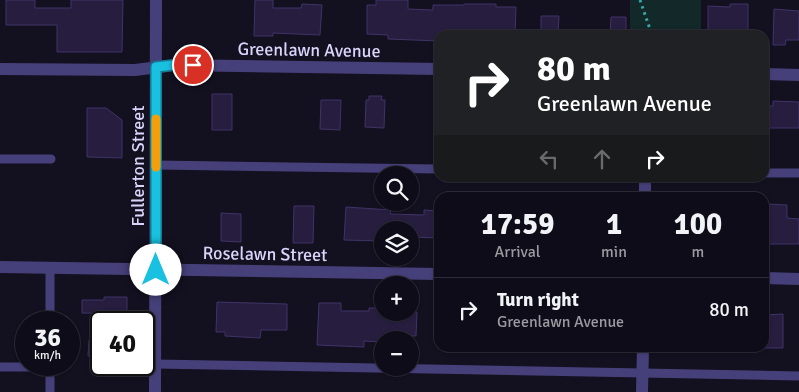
<!DOCTYPE html>
<html lang="en">
<head>
<meta charset="utf-8">
<style>
  :root { --surface:#0e0c18; --page:#171521; --text:#f1f3f6; --muted:#9b9ba2; --line:#2e2c37 }
  body { margin:0; font-family:Signika,sans-serif; background:var(--page); color:var(--text); height:100vh; display:flex; flex-direction:column; font-size:19px; white-space:nowrap }
  * { box-sizing:border-box; margin:0 }
  p { font-size:16px; color:var(--muted) }
  .icon { flex:none; width:28px; height:28px; fill:none; stroke:currentColor; stroke-width:2; stroke-linecap:round; stroke-linejoin:round }
  .map { position:relative; flex:1; overflow:hidden }
  .side { position:absolute; left:434px; top:192px; width:335px; height:160px; display:flex; flex-direction:column; background:var(--surface); border-radius:15px; box-shadow:0 1px 4px #0004,0 0 0 1px var(--line) }
  .side>* { flex:none }
  .banner { position:absolute; left:434px; top:30px; width:335px; height:152px; border-radius:15px; box-shadow:0 1px 4px #0004,0 0 0 1px var(--line); background:#202124; color:#fff; overflow:hidden }
  .buttons { position:absolute; left:374px; top:166px; display:grid; gap:10px }
  .buttons a { display:grid; place-items:center; width:45px; height:45px; border-radius:50%; background:var(--surface); box-shadow:0 1px 4px #0004,0 0 0 1px var(--line); font-size:25px }
  .speed { position:absolute; left:15px; top:311px; display:flex; gap:10px; font-size:25px; font-weight:700; text-align:center }
  .speed>* { display:grid; place-content:center; width:65px; height:65px; border-radius:50%; background:var(--surface); box-shadow:0 1px 4px #0004,0 0 0 1px var(--line); line-height:1 }
  .speed small { font-size:12px; font-weight:400 }
  .speed .limit { border:2px solid #111; border-radius:8px; background:#fff; color:#111 }
  .pin { position:absolute; display:grid; place-items:center; width:42px; height:42px; color:#fff; margin:-21px; border:2px solid #fff; border-radius:50%; box-shadow:0 1px 5px #0007 }
  .me { position:absolute; width:55px; margin:-28px; rotate:0deg; stroke-linejoin:round; filter:drop-shadow(0 0 4px #0008) }
  .turn { display:flex; align-items:center; gap:18px; height:105px; padding:0 20px; font-size:22px }
  .turn .icon { width:65px; height:65px; stroke-width:2.5 }
  .turn b { display:block; font-size:35px; line-height:42px }
  .lanes { display:flex; align-items:center; height:48px; padding:0 20px; background:#0003; justify-content:center; gap:25px; direction:ltr }
  .lanes .off { opacity:.35 }
  .eta { display:flex; justify-content:space-evenly; align-items:center; height:85px; text-align:center }
  .eta b { font-size:30px; font-weight:700; line-height:35px }
  ul { padding:0; list-style:none }
  li { display:flex; align-items:center; gap:15px; height:65px; padding:0 20px; border-top:1px solid var(--line) }
  li div { flex:1 }
  li b { display:block; font-size:19px }
  li em { font-style:normal }
  .map>svg:first-child { display:block }
  .green { fill:#132929 }
  .building { fill:#271e3f; stroke:#403368 }
  .lines { fill:none; stroke-linecap:round; stroke-linejoin:round }
  .path { stroke:#3ca6a6; stroke-width:3; stroke-dasharray:2.5 4; stroke-linecap:butt }
  .service { stroke:#46407a; stroke-width:9 }
  .minor { stroke:#46407a; stroke-width:12 }
  .tertiary { stroke:#46407a; stroke-width:12 }
  .route-casing { stroke:#117d92; stroke-width:12 }
  .route { stroke:#1ac0e0; stroke-width:9 }
  .slow { stroke:#f59e0b; stroke-width:9 }
  .labels { text-anchor:middle; stroke-width:4; stroke-linejoin:round; paint-order:stroke }
  .street-label { font-size:18px; fill:#dad4fa; stroke:#131020 }
</style>
</head>
<body>
<div class="map">
<svg width="799" height="392" viewBox="0 0 799 392">
  <rect width="100%" height="100%" fill="#131020"/>
  <path class="green" d="M630,0H701V35H630Z"/>
  <path class="building" d="M6,0H35V8H71V0H123L122,52H57V25H6Z
    M255,0H273V8H301L302,4L322,5L320,35L273,33V36H254Z
    M376,0H408V9L433,10V5H464V4H496V7H516L515,35H439V41L388,39V35L367,34V5H376Z
    M730,4H748V35H708V6L730,7Z
    M774,9L799,11V40H786L785,45H773Z
    M541,16H559L558,35H541Z
    M611,17H626V35H610Z
    M212,94H232V130H212Z
    M369,96H382L381,100H385L384,128L365,127L366,100H369Z
    M321,100H341L340,130L320,129Z
    M773,101L799,102V128H764V106H773Z
    M87,108H106L122,120V158L87,157Z
    M767,204L787,205V218L799,219V244H766Z
    M294,206H314L313,243H293Z
    M346,207L391,210L390,214L424,215V210L439,211V238L410,237V230H382V241L344,240Z
    M221,213L241,214V242L221,241Z
    M104,297H127V314L82,313V300H104Z
    M217,302L287,304V330H261L260,338L225,336V332H216Z
    M319,303H341V311H369V308H382V312H417L416,336L390,335V340H382V342L364,341V347L317,345Z
    M783,314V348H764V315Z
    M89,340L101,341V357L88,356Z"/>
  <g class="lines">
    <path class="path" d="M640,0L652,35"/>
    <path class="service" d="M0,159H51
      M156,165L439,169
      M764,173H799
      M50,322V268
      M156,364L799,376
      M0,367H50
      M50,392V365"/>
    <path class="minor" d="M0,69L135,70L175,65L439,69
      M764,74L799,75
      M645,198V178
      M0,267L439,274
      M764,278L799,279
      M642,392L643,348"/>
    <path class="tertiary" d="M155,392L156,0"/>
  </g>
  <g class="lines">
    <g class="route-casing">
      <path id="route" d="M156,270V67L174,65H193"/>
    </g>
    <use href="#route" class="route"/>
    <path class="slow" d="M156,167V119"/>
  </g>
  <g class="labels">
    <g class="street-label">
      <text transform="translate(309 50) rotate(1)" y="6">Greenlawn Avenue</text>
      <text transform="translate(138 166) rotate(-90)" y="6">Fullerton Street</text>
      <text transform="translate(265 254) rotate(1)" y="6">Roselawn Street</text>
    </g>
  </g>
</svg>
<div class="buttons">
<a><svg class="icon" aria-label="search" viewBox="0 0 24 24"><circle cx="10" cy="10" r="6"/><path d="M15 15l6 6"/></svg></a>
<a><svg class="icon" aria-label="layers" viewBox="0 0 24 24"><path d="M12 4l9 5-9 5-9-5zM3 14l9 5 9-5"/></svg></a>
<a>+</a>
<a>−</a>
</div>
<div class="speed"><div>36<small>km/h</small></div><div class="limit">40</div></div>
<div class="pin" style="left:193px;top:65px;background:#d93025"><svg class="icon" aria-label="arrive" viewBox="0 0 24 24"><path d="M6 21V4h12l-3 4 3 4H6"/></svg></div>
<svg class="me" style="left:156px;top:270px" viewBox="-20 -20 40 40"><circle r="19" fill="#fff"/><path d="M0-13L10 11 0 6-10 11z" fill="#1ac0e0"/></svg>
<div class="banner">
<div class="turn"><svg class="icon" aria-label="right" viewBox="0 0 24 24"><path d="M7 20v-9h11M14 6l5 5-5 5"/></svg><div><b>80 m</b>Greenlawn Avenue</div></div>
<div class="lanes"><svg class="icon off" aria-label="left" viewBox="0 0 24 24"><path d="M17 20v-9H6M10 6l-5 5 5 5"/></svg><svg class="icon off" aria-label="ahead" viewBox="0 0 24 24"><path d="M12 20V5M6 11l6-6 6 6"/></svg><svg class="icon" aria-label="right" viewBox="0 0 24 24"><path d="M7 20v-9h11M14 6l5 5-5 5"/></svg></div>
</div>
<section class="side">
<div class="eta">
<div><b>17:59</b><p>Arrival</p></div>
<div><b>1</b><p>min</p></div>
<div><b>100</b><p>m</p></div>
</div>
<ul>
<li><svg class="icon" aria-label="right" viewBox="0 0 24 24"><path d="M7 20v-9h11M14 6l5 5-5 5"/></svg><div><b>Turn right</b><p>Greenlawn Avenue</p></div><em>80 m</em></li>
</ul>
</section>
</div>
</body>
</html>
